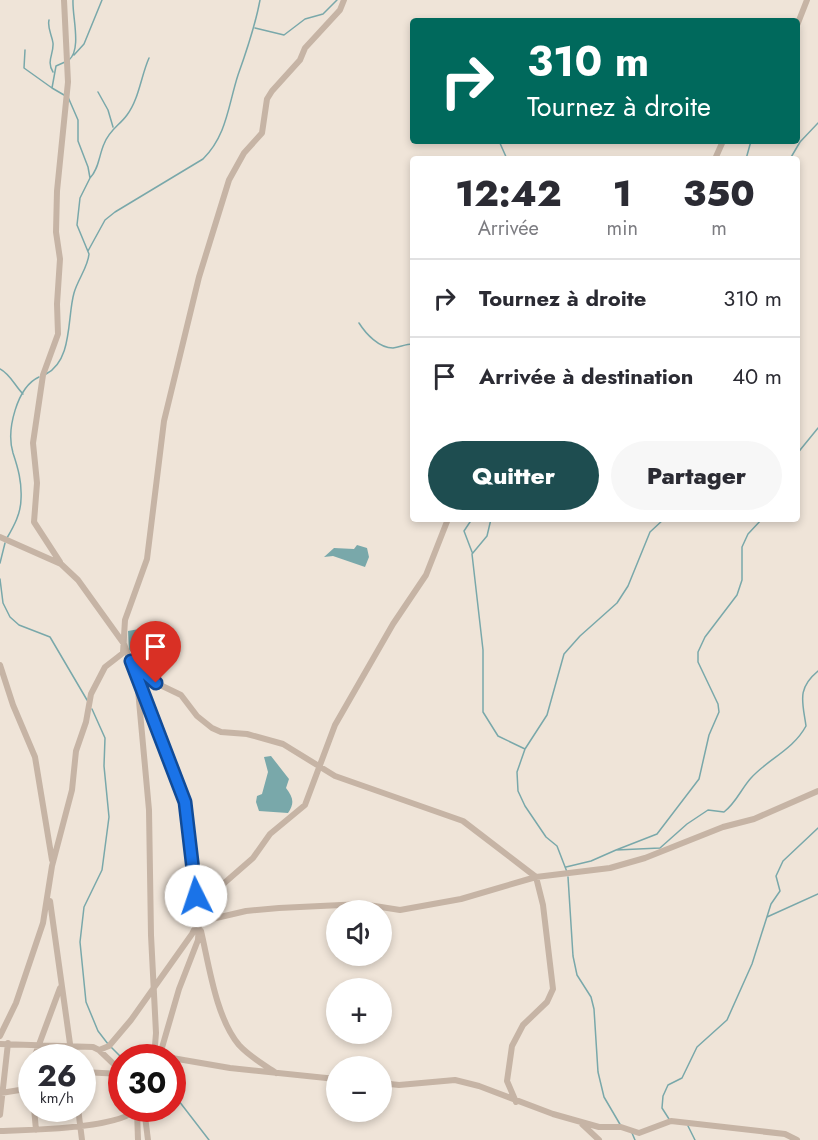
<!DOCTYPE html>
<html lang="fr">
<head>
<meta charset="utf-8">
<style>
  :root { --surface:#fff; --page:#f7f7f7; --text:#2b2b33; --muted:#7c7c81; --line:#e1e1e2; --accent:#1e4d50 }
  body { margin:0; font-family:Jost,sans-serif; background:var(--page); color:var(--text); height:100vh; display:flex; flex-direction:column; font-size:22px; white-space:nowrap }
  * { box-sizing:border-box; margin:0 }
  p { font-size:20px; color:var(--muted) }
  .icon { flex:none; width:33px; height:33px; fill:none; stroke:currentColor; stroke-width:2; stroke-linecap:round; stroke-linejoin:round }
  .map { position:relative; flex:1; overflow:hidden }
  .sheet { position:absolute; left:410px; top:156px; width:390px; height:366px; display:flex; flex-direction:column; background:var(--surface); border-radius:6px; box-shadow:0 3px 9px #0003 }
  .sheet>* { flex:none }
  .guide { position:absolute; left:410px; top:18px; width:390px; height:126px; border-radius:6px; box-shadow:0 3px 9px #0003; background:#00695c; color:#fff; overflow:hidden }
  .fabs { position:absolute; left:326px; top:900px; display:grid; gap:12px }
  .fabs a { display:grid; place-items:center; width:66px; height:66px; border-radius:50%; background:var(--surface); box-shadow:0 3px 9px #0003; font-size:30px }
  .speed { position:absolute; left:18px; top:1044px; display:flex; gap:12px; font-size:30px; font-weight:700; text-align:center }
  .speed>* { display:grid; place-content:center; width:78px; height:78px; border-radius:50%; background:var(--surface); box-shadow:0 3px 9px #0003; line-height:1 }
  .speed small { font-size:15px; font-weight:400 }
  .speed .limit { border:9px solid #d22; background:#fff; color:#111 }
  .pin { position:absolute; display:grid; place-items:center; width:51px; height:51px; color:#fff; margin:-62px -26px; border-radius:50% 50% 50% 0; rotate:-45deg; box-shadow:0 0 6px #0007 }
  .pin .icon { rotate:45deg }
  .me { position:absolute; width:66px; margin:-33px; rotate:356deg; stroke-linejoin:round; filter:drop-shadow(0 0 4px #0008) }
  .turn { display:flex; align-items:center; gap:21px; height:126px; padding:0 18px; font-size:27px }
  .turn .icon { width:78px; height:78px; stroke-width:2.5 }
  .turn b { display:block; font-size:42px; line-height:51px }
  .eta { display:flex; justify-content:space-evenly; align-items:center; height:102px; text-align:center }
  .eta b { font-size:36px; font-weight:800; line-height:42px }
  .cta { display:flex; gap:12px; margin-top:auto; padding:12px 18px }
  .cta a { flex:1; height:69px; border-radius:36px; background:var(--accent); color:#fff; font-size:24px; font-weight:800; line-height:69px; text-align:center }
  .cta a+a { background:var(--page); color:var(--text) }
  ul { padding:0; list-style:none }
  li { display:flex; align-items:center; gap:18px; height:78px; padding:0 18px; border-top:2px solid var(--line) }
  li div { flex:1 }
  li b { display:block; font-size:22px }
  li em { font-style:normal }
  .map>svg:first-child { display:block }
  .water { fill:#79a8aa }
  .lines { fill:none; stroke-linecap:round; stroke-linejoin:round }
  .stream { stroke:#79a8aa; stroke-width:1.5 }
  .minor { stroke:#c6b4a5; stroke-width:6 }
  .route-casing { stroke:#114b97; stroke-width:15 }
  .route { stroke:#1a73e8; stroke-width:10 }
</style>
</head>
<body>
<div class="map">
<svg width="818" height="1140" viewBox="0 0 818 1140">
  <rect width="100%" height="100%" fill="#efe4d8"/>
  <path class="water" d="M357,545L367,548L369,557L365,567L333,556L324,557L334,548L354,549Z
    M139,629C147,636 152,646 144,655L136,656L129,650L128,631Z
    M271,756L289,779L286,788C293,797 295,803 288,813L259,811L256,802L257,796L262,794L268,772L264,757Z"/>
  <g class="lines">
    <path class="stream" d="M49,20C47,28 52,35 53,43C54,54 46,61 53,72
      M255,28L284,35L305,19L323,14L337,0
      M25,50L24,68L52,88
      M74,55L84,44L102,0
      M69,60C82,49 72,16 73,0
      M98,92L108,110L113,127
      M64,95L52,88L56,66L65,62
      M499,141L507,159
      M746,159L751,141
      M790,159L800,142L818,123
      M90,178C99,169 99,155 104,144C110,129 119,126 127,115C139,99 141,76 149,58
      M88,251L105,220L115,212L203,159C227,135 228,106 238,75C247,50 255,27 260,0
      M359,323C366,334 379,348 393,348C400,347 406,344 412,344
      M0,369C10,374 15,386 23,394
      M46,374C73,360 67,317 74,293C78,279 88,267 89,254L77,225L80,198L90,178L88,167L78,141V120L68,97
      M796,455L818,428
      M491,519L487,536L472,554L483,650V712L498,736L525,749
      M7,538C14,526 21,513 21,499C22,482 18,468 13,453C6,430 17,387 39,377
      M472,552L464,531L472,519
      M0,563L5,543
      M0,579L3,603L10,617L19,625L50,637L87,700
      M92,709L105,738L104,766L109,817L102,870L84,907L80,942L86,1002L98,1031L108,1044
      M616,850L657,834L699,779L709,735L719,712L718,704L698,662V652L705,637L737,595L742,580V547L748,534L762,519
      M566,867L591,861L616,850L660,848L687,824L708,810L724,812C736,803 741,789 751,778C768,759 793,750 806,726C803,703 796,689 818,671
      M567,872L557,846L546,837L525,806L518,791L517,772L525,749L547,715L564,654L580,636L617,603L628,586L650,532L664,519
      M568,877L573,956L577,975L591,997L594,1009L598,1072L604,1097L621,1126
      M767,917L818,894
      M111,1047L122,1058
      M172,1092L209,1140
      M669,1119L662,1108L663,1096L668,1085L682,1078L697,1047L727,1020L752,964L771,904L780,891L776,876L783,861L818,828
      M688,1126L695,1140
      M632,1133L635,1140"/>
    <path class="minor" d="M796,28L807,0
      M715,159L723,141
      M0,537L61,564L78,580L124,644L137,679L149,810L151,935L156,1033L154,1058
      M60,562L34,522L37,483L33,443L43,375L58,334L57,304L60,259L56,232L57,191L68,82L64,0
      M131,661L156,683L181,695L197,716L212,728L221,732L247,734L283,744L335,776L463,821L536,877L543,905L553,989L547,1002L523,1025L512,1046L507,1081L516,1102
      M0,665L13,705L35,757L52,860
      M141,689L185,802L199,921
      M50,901L72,1058
      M201,931C209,965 216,1018 239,1045C250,1057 263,1064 276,1073
      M0,1036L16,1003L43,923L52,866L72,790L76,751L86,722L91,694L105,667L123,653L125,620L147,559L164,421L199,277L229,180L244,153L262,133L267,99L272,91L300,60L305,48L340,10L344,0
      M0,1044L93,1047L99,1050L109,1046L131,1020L192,934L214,892L253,858L270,834L305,805L335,725L393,624L426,575L448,519
      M99,1050L122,1072
      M34,1058L60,988
      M159,1058L179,989L198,940L199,922L246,911L279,908L362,904L400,910L461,899L536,877L610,868L645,858L723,827L754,819L818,791
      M172,1058L230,1068L336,1079
      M82,1072L122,1074
      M381,1083L399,1085L455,1080L479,1086L553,1114L599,1127H621L639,1133L671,1121L785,1134L797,1140
      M1,1093L32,1088
      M34,1108L36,1130
      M78,1108L82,1140
      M144,1108L148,1140
      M137,1110L138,1140
      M0,1115L8,1043
      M582,1124L599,1140
      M0,1131C26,1130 124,1129 137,1108"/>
  </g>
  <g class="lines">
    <g class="route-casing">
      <path id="route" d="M156,683L131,661L185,802L196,896"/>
    </g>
    <use href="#route" class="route"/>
  </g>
</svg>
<div class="fabs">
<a><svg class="icon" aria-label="sound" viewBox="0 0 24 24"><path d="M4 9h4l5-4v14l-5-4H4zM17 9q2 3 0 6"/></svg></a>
<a>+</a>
<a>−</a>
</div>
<div class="speed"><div>26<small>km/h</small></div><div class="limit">30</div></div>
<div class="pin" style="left:156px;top:683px;background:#d93025"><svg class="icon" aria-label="arrive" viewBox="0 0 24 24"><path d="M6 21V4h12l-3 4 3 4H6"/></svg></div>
<svg class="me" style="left:196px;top:896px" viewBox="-20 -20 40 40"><circle r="19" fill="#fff"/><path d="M0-13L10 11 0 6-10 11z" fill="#1a73e8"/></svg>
<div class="guide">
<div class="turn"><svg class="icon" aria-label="right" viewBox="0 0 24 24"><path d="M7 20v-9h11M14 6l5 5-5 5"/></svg><div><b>310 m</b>Tournez à droite</div></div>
</div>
<section class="sheet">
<div class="eta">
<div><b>12:42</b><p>Arrivée</p></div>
<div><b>1</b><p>min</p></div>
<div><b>350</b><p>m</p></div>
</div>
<ul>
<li><svg class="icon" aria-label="right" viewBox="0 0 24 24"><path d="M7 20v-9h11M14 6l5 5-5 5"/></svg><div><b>Tournez à droite</b></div><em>310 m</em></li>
<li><svg class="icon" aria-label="arrive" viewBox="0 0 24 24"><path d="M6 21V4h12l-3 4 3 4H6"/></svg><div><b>Arrivée à destination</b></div><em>40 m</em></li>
</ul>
<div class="cta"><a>Quitter</a><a>Partager</a></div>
</section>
</div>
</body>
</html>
